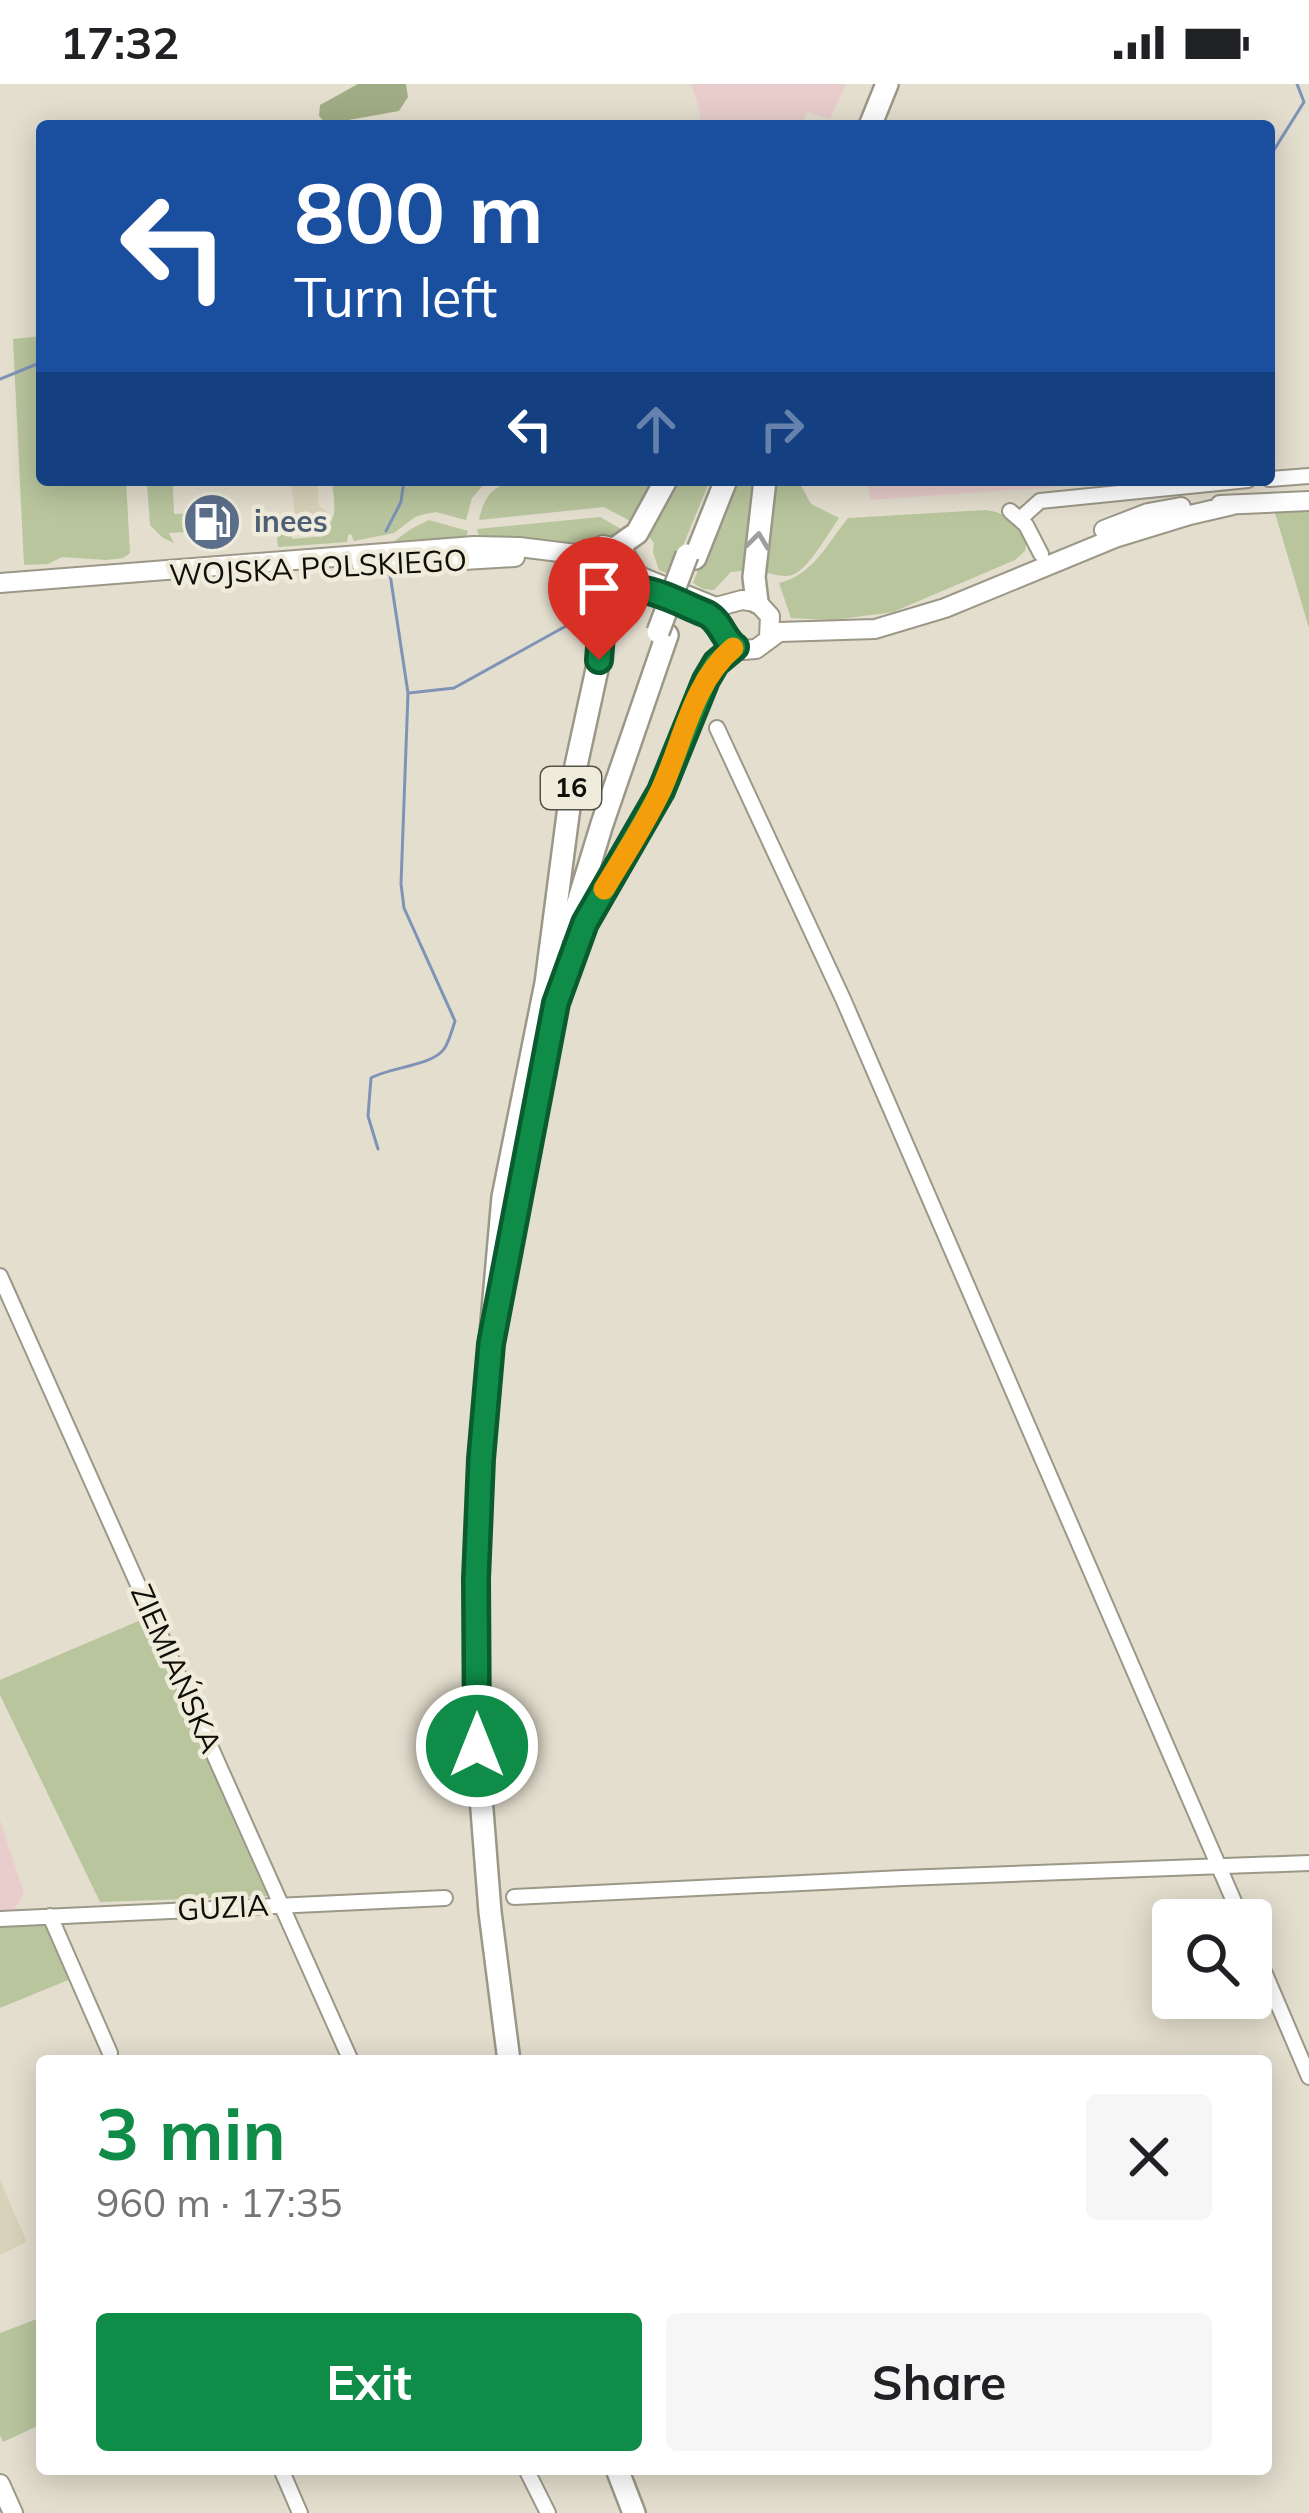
<!DOCTYPE html>
<html lang="en">
<head>
<meta charset="utf-8">
<style>
  :root { --surface:#fff; --page:#f6f6f6; --text:#202124; --muted:#757577; --accent:#0f8c48 }
  body { margin:0; font-family:Mulish,sans-serif; background:var(--page); color:var(--text); height:100vh; display:flex; flex-direction:column; font-size:45px; white-space:nowrap }
  * { box-sizing:border-box; margin:0 }
  p { font-size:39px; color:var(--muted) }
  .icon { flex:none; width:66px; height:66px; fill:none; stroke:currentColor; stroke-width:2; stroke-linecap:round; stroke-linejoin:round }
  .map { position:relative; flex:1; overflow:hidden }
  .side { position:absolute; left:36px; top:1971px; width:1236px; height:420px; display:flex; flex-direction:column; background:var(--surface); border-radius:12px; box-shadow:0 6px 30px #0003 }
  .side>* { flex:none }
  .top-card { position:absolute; left:36px; top:36px; width:1239px; height:366px; border-radius:12px; box-shadow:0 6px 30px #0003; background:#1a4fa0; color:#fff; overflow:hidden }
  .fabs { position:absolute; left:1152px; top:1815px; display:grid; gap:24px }
  .fabs a { display:grid; place-items:center; width:120px; height:120px; border-radius:12px; background:var(--surface); box-shadow:0 6px 30px #0003; font-size:60px }
  .pin { position:absolute; display:grid; place-items:center; width:102px; height:102px; color:#fff; margin:-123px -51px; border-radius:50% 50% 50% 0; rotate:-45deg; box-shadow:0 0 12px #0007 }
  .pin .icon { rotate:45deg }
  .me { position:absolute; width:132px; margin:-66px; rotate:0deg; stroke-linejoin:round; filter:drop-shadow(0 0 9px #0008) }
  .turn { display:flex; align-items:center; gap:42px; height:252px; padding:0 60px; font-size:54px }
  .turn .icon { width:156px; height:156px; stroke-width:2.5 }
  .turn b { display:block; font-size:84px; line-height:102px }
  .lanes { display:flex; align-items:center; height:114px; padding:0 60px; background:#0003; justify-content:center; gap:60px; direction:ltr }
  .lanes .off { opacity:.35 }
  .round { display:grid; place-items:center; flex:none; width:126px; height:126px; border-radius:12px; background:var(--page) }
  .head { display:flex; align-items:center; justify-content:space-between; height:204px; padding:0 60px }
  h1 { font-size:72px; font-weight:700; line-height:90px; color:var(--accent) }
  .button { display:flex; gap:24px; margin-top:auto; padding:24px 60px }
  .button a { flex:1; height:138px; border-radius:12px; background:var(--accent); color:#fff; font-size:48px; font-weight:700; line-height:138px; text-align:center }
  .button a+a { background:var(--page); color:var(--text) }
  .status { display:flex; justify-content:space-between; align-items:center; height:84px; padding:0 60px; background:var(--surface); direction:ltr }
  .status svg { height:33px; fill:currentColor }
  .map>svg:first-child { display:block }
  .built { fill:#d9d2ba }
  .industrial { fill:#e8cdcc }
  .green { fill:#b8c59d }
  .forest { fill:#a0ad84 }
  .lines { fill:none; stroke-linecap:round; stroke-linejoin:round }
  .stream { stroke:#7f93b7; stroke-width:3 }
  .minor-casing { stroke:#9c9888; stroke-width:18 }
  .major-casing { stroke:#9c9888; stroke-width:22 }
  .highway-casing { stroke:#9c9888; stroke-width:26 }
  .minor { stroke:#fff; stroke-width:14 }
  .major { stroke:#fff; stroke-width:18 }
  .highway { stroke:#fff; stroke-width:21 }
  .highway-bridge-casing { stroke:#9c9888; stroke-width:26; stroke-linecap:butt }
  .highway-bridge { stroke:#fff; stroke-width:21 }
  .oneway { stroke:#9f9f9d }
  .route-casing { stroke:#0a5b2f; stroke-width:30 }
  .route { stroke:#0f8c48; stroke-width:21 }
  .slow { stroke:#f59e0b; stroke-width:21 }
  .labels { text-anchor:middle; stroke-width:9; stroke-linejoin:round; paint-order:stroke }
  .shield { fill:#f0ecdb; stroke:#535148; stroke-width:3 }
  .shield-label { font-size:27px; font-weight:bold; fill:#100e09 }
  .service-label { font-size:30px; font-weight:bold; fill:#4e5e75; stroke:#f0ecdb; text-anchor:start }
  .street-label { font-size:30px; fill:#100e09; stroke:#f0ecdb }
</style>
</head>
<body>
<div class="status"><b>17:32</b><svg viewBox="0 0 49 12"><path d="M0 12V9h3v3zM5 12V6h3v6zM10 12V3h3v9zM15 12V0h3v12zM26 1h20v11H26zM47 4h2v5h-2z"/></svg></div>
<div class="map">
<svg width="1309" height="2429" viewBox="0 0 1309 2429">
  <rect width="100%" height="100%" fill="#e3dece"/>
  <path class="built" d="M291,396H317L319,423L327,427L324,436L302,439L295,436Z
    M0,2096L27,2158L0,2171Z"/>
  <path class="industrial" d="M691,0H846L830,35L807,28L801,42H696L701,31Z
    M868,396H1152L870,416Z
    M0,1736L24,1809L12,1829L0,1830Z"/>
  <path class="green" d="M42,252V396H126L130,469L123,474L106,476L62,473L48,480L24,481L13,255Z
    M332,396H488L472,414L466,436L436,428L424,430L415,433L394,449L354,457L351,450L348,451L347,458L278,463L277,454L282,448H287L293,455L323,452L321,446C341,436 333,415 332,396Z
    M518,396H659L636,440L604,423L479,436C484,411 494,401 518,396Z
    M672,396H710L671,491L659,486L653,468L654,459L645,448Z
    M733,396H759L749,486L731,488L714,506L703,505L693,499Z
    M772,396H798L811,420L839,434C829,448 808,486 792,491C782,494 769,489 760,486Z
    M173,398L175,401L173,403L174,430L204,429L205,447L169,449L174,459L163,454L150,441L147,399Z
    M986,426C1007,429 1015,439 1027,456L1025,467L1015,476L893,528L833,536L791,534L779,499C813,491 827,460 848,434Z
    M1309,426V544L1275,429Z
    M600,433L630,450L578,465L486,458L479,452L477,445Z
    M429,436L468,447L466,454L353,464L393,458L411,445Z
    M148,1533L271,1812L100,1818L0,1611V1596Z
    M48,1839L73,1894L0,1924V1840Z
    M42,2233V2340L3,2358L0,2351V2249Z"/>
  <path class="forest" d="M358,0H406L408,13L399,27L326,40L319,32L320,21Z"/>
  <g class="lines">
    <path class="stream" d="M1269,74L1304,18L1297,0
      M0,295L42,278
      M386,447L401,418L404,396
      M409,609L454,604L586,531
      M378,1065L368,1032L371,994C390,983 432,982 444,965C449,958 452,946 455,937L404,824L401,800L408,609L390,490"/>
    <g class="minor-casing">
      <path id="minor" d="M1269,395L1309,392
        M1010,427L1026,441L1041,470
        M1021,434L1040,417L1248,396
        M717,644L843,915L1242,1836
        M0,1192L351,1977
        M514,1813L903,1794L1309,1779
        M50,1832L110,1969
        M0,1835L445,1814
        M1251,1857L1309,1993
        M281,2385L300,2429
        M526,2385L548,2429"/>
    </g>
    <g class="major-casing">
      <path id="major" d="M1220,421L1309,417
        M1104,446L1148,429L1181,423
        M587,468C580,483 581,505 600,510C610,514 619,506 629,505C640,503 649,507 659,511
        M362,482L515,473
        M0,499L474,462L519,463L576,470L587,468L603,461L623,466L637,490L644,494L716,523L742,516L757,518L770,532L769,553
        M695,525L714,534L729,558L743,566L756,565L779,548L875,545L945,524L1115,454L1190,431L1233,421
        M0,2400L13,2429"/>
    </g>
    <g class="highway-casing">
      <path id="highway" d="M870,42L887,0
        M617,463L637,449L666,396
        M695,474L726,396
        M757,518L754,493L765,396
        M569,848L602,740L667,551
        M552,935L585,839L661,707L706,596L716,579L735,563
        M512,1147L543,983
        M509,1977L490,1828L477,1662L476,1495L480,1374L503,1113L546,899L572,700L599,576L603,525L599,510
        M617,2385L634,2429"/>
    </g>
    <use href="#minor" class="minor"/>
    <use href="#major" class="major"/>
    <use href="#highway" class="highway"/>
    <g class="highway-bridge-casing">
      <path id="highway-bridge" d="M658,548L687,471"/>
    </g>
    <use href="#highway-bridge" class="highway-bridge"/>
  </g>
  <defs><path id="oneway-chevron" d="M-2-3.5L2.5 0L-2 3.5" fill="none" stroke-width="1.6" stroke-linecap="round" stroke-linejoin="round" transform="scale(3)"/></defs>
  <use class="oneway" href="#oneway-chevron" transform="translate(758 457) rotate(-83)"/>
  <g class="lines">
    <g class="route-casing">
      <path id="route" d="M477,1662L476,1495L481,1375L491,1260L556,919L585,839L661,707L706,596L716,579L735,563C723,554 721,538 707,530C686,522 662,508 639,505C625,503 614,511 599,510L603,525L599,576"/>
    </g>
    <use href="#route" class="route"/>
    <path class="slow" d="M604,805C624,772 645,740 661,706C683,658 692,599 733,564"/>
  </g>
  <defs>
    <g id="fuel-disc" transform="scale(3)"><circle r="9.5" fill="#5c6f8a" stroke="#f0ecdb"/><path d="M-5.5-6h7V0h2V4h1.3V-2.5L3-4.5l.8-.8L6-3V5H2.5V1h-1V6h-7ZM-4.2-4.7v3.2H.2V-4.7Z" fill="#fff"/></g>
  </defs>
  <g fill-rule="evenodd">
    <use href="#fuel-disc" x="212" y="438"/>
  </g>
  <g class="labels">
    <rect class="shield" x="541" y="683" width="60" height="42" rx="9"/>
    <g class="shield-label">
      <text x="571" y="713">16</text>
    </g>
    <g class="service-label">
      <text x="254" y="448">inees</text>
    </g>
    <g class="street-label">
      <text transform="translate(318 484) rotate(-3)" y="10">WOJSKA POLSKIEGO</text>
      <text transform="translate(176 1585) rotate(66)" y="10">ZIEMIAŃSKA</text>
      <text transform="translate(223 1824) rotate(-3)" y="10">GUZIA</text>
    </g>
  </g>
</svg>
<div class="fabs">
<a><svg class="icon" aria-label="search" viewBox="0 0 24 24"><circle cx="10" cy="10" r="6"/><path d="M15 15l6 6"/></svg></a>
</div>
<div class="pin" style="left:599px;top:576px;background:#d93025"><svg class="icon" aria-label="arrive" viewBox="0 0 24 24"><path d="M6 21V4h12l-3 4 3 4H6"/></svg></div>
<svg class="me" style="left:477px;top:1662px" viewBox="-20 -20 40 40"><circle r="17" fill="#0f8c48" stroke="#fff" stroke-width="3"/><path d="M0-11L8 9 0 5-8 9z" fill="#fff"/></svg>
<div class="top-card">
<div class="turn"><svg class="icon" aria-label="left" viewBox="0 0 24 24"><path d="M17 20v-9H6M10 6l-5 5 5 5"/></svg><div><b>800 m</b>Turn left</div></div>
<div class="lanes"><svg class="icon" aria-label="left" viewBox="0 0 24 24"><path d="M17 20v-9H6M10 6l-5 5 5 5"/></svg><svg class="icon off" aria-label="ahead" viewBox="0 0 24 24"><path d="M12 20V5M6 11l6-6 6 6"/></svg><svg class="icon off" aria-label="right" viewBox="0 0 24 24"><path d="M7 20v-9h11M14 6l5 5-5 5"/></svg></div>
</div>
<section class="side">
<div class="head"><div><h1>3 min</h1><p>960 m · 17:35</p></div><a class="round"><svg class="icon" aria-label="close" viewBox="0 0 24 24"><path d="M6 6l12 12M18 6L6 18"/></svg></a></div>
<div class="button"><a>Exit</a><a>Share</a></div>
</section>
</div>
</body>
</html>
